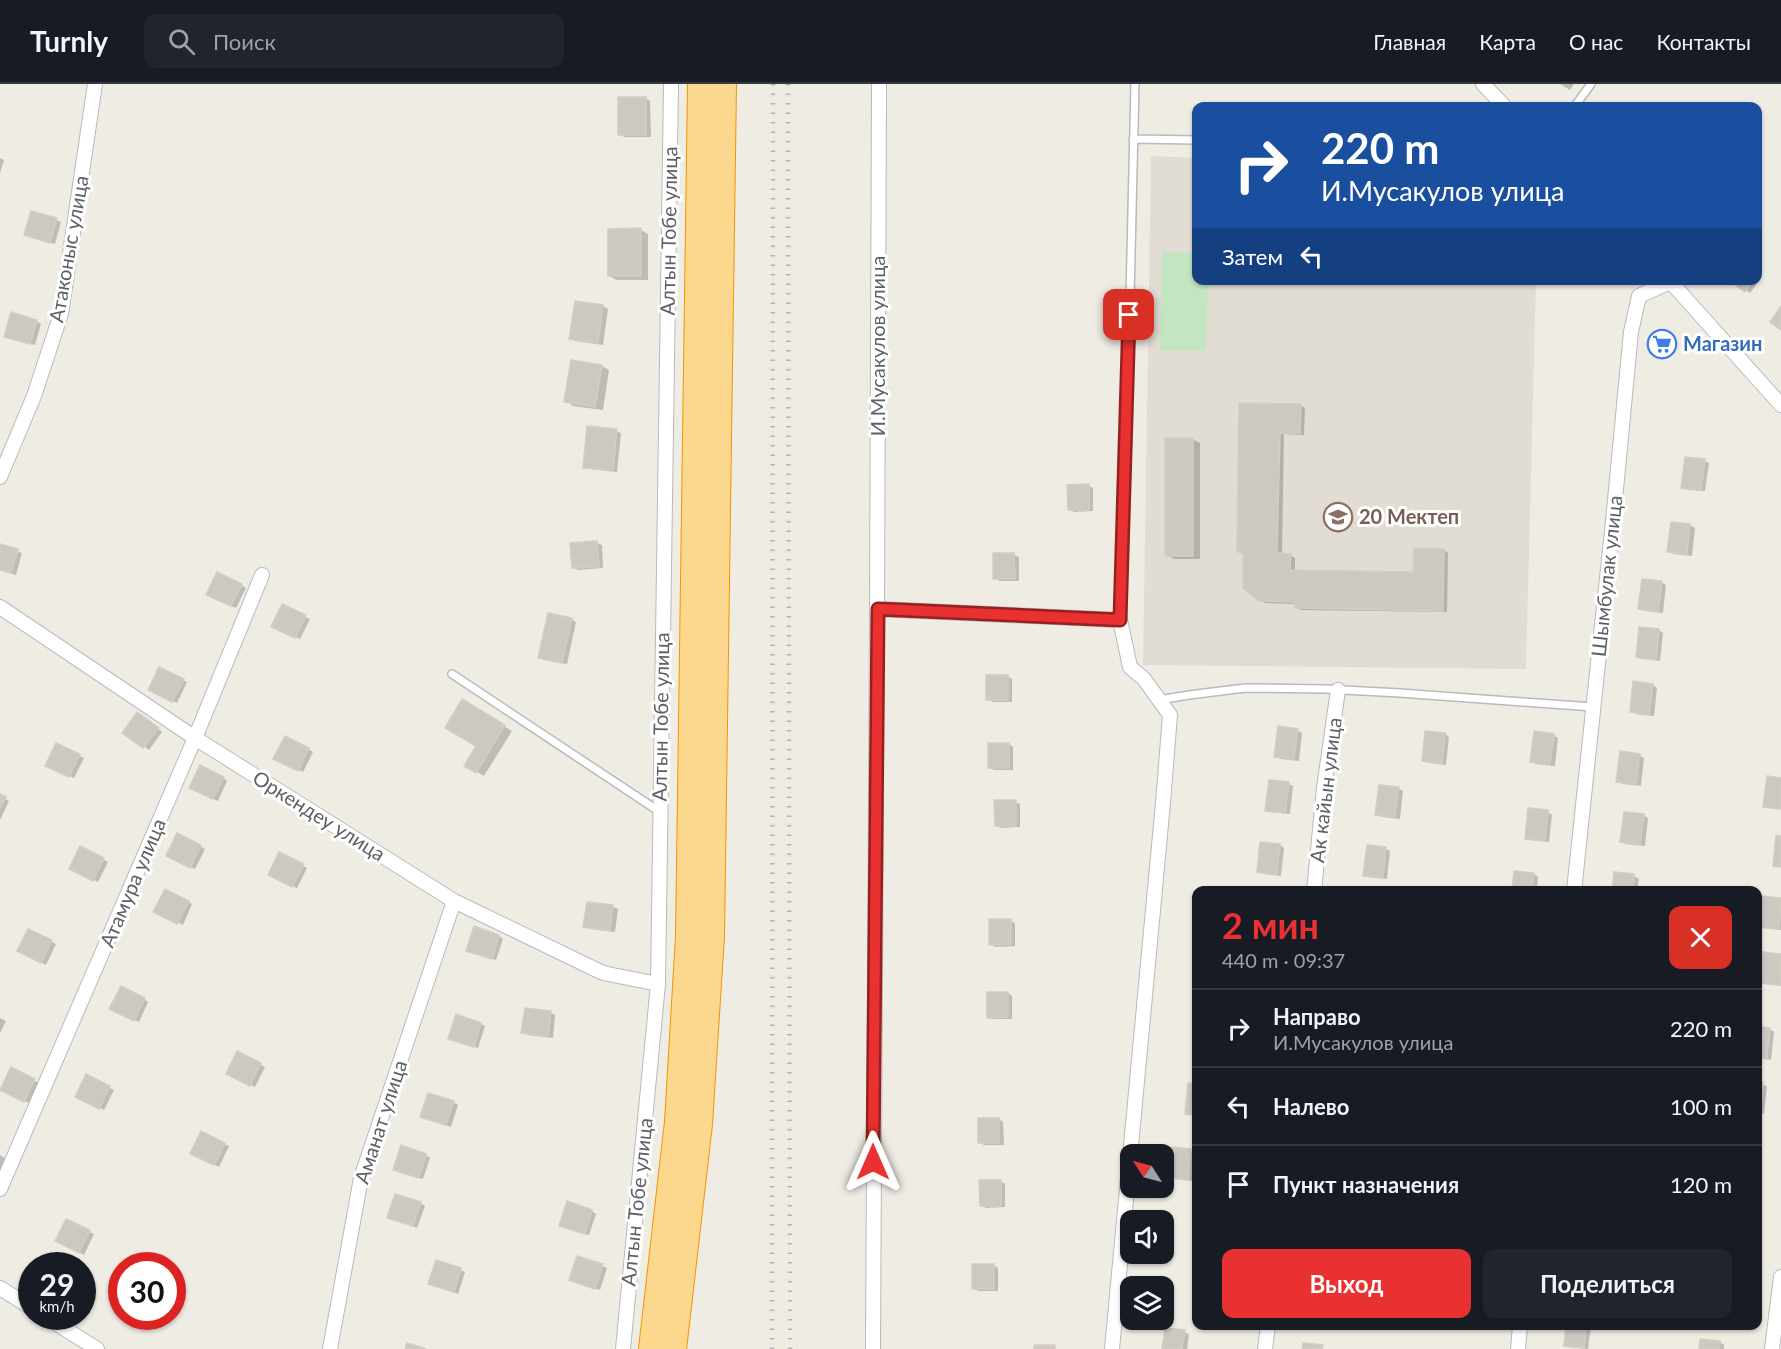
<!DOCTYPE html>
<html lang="ru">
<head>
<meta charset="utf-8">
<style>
  :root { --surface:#171b24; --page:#20242c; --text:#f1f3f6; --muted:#9ea1a6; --line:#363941; --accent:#e83130 }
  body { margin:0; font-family:Lato,sans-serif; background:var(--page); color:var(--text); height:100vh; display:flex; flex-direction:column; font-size:22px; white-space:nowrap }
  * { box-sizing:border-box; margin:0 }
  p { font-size:20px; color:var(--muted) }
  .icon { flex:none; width:33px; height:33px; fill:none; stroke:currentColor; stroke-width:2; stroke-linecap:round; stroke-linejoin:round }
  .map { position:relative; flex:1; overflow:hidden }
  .sheet { position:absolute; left:1192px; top:802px; width:570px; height:444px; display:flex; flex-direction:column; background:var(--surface); border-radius:12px; box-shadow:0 2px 4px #0004 }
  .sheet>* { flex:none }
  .banner { position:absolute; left:1192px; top:18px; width:570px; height:183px; border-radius:12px; box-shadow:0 2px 4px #0004; background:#1a4fa0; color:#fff; overflow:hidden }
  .needle { width:39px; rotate:306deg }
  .buttons { position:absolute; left:1120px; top:1060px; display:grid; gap:12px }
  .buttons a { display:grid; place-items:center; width:54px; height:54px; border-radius:12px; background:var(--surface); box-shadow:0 2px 4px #0004; font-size:30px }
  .speed { position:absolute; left:18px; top:1168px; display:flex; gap:12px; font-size:30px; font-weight:700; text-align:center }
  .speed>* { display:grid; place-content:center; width:78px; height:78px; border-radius:50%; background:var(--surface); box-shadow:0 2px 4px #0004; line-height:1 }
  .speed small { font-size:15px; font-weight:400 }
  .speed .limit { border:9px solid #d22; background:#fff; color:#111 }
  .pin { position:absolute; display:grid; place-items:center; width:51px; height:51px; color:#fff; margin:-26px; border-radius:12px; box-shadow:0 3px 9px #0006 }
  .me { position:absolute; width:66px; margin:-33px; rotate:0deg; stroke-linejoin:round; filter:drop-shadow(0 0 4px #0008) }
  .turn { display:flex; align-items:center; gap:21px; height:126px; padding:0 30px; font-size:27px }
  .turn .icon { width:78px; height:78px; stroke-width:2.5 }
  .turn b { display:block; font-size:42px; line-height:51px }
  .then { display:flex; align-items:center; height:57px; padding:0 30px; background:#0003; gap:12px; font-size:22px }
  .round { display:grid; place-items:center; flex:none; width:63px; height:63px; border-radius:12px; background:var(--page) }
  .summary { display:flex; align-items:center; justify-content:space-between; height:102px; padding:0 30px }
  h1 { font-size:36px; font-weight:700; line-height:45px; color:var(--accent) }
  .button { display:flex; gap:12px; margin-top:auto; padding:12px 30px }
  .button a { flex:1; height:69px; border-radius:12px; background:var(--accent); color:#fff; font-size:24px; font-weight:700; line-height:69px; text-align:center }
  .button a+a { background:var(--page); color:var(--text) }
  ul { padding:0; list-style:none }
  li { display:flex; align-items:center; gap:18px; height:78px; padding:0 30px; border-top:2px solid var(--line) }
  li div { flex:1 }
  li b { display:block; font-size:22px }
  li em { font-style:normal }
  header { display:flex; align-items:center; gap:36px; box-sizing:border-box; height:84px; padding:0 30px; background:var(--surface); border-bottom:2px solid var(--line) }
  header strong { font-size:28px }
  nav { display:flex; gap:33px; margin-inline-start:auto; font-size:21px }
  .search { width:420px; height:54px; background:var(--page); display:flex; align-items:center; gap:15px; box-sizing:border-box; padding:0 21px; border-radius:12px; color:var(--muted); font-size:22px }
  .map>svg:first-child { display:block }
  .education { fill:#e1ddd5 }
  .green { fill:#c3e6c1 }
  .shadow { fill:#0003 }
  .building { fill:#ccc9c3; stroke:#d3cdc2; stroke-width:1.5 }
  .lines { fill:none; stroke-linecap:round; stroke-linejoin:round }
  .lane-casing { stroke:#b7babe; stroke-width:10 }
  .street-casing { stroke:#b7babe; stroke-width:16 }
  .highway-casing { stroke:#f19501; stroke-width:28 }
  .lane { stroke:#fff; stroke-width:7 }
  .street { stroke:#fff; stroke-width:14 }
  .highway { stroke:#fcd88e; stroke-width:26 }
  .rail { stroke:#b3b4b5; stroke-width:4.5; stroke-dasharray:1.5 8; stroke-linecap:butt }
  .route-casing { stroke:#97201f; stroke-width:15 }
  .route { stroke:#e83130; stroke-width:10 }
  .labels { text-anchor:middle; stroke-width:6; stroke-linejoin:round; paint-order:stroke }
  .street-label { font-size:20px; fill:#5c6165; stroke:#fff }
  .shop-label { font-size:20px; font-weight:bold; fill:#366cbe; stroke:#fff; text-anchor:start }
  .education-label { font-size:20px; font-weight:bold; fill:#785e54; stroke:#fff; text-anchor:start }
</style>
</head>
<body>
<header>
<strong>Turnly</strong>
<div class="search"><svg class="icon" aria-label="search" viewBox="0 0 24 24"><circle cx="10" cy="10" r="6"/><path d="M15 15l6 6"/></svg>Поиск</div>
<nav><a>Главная</a><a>Карта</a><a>О нас</a><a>Контакты</a></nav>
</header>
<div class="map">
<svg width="1781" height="1265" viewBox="0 0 1781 1265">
  <rect width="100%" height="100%" fill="#efece4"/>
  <path class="education" d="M1151,72L1197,74V196L1536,197L1526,585L1143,581Z"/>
  <path class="green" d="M1162,168L1197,169V196L1208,197L1206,267L1160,266Z"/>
  <path class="shadow" d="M1560,0H1574L1570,6Z
    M645,14L650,17L651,53H624L620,50Z
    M0,74L4,76L0,89Z
    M56,136L61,138L55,160L26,151Z
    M641,146L648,150V196H617L609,192Z
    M1758,192L1761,194L1750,209L1731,196H1758Z
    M576,218L603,222L608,225L603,261L575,257L571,255Z
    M36,237L41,240L35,261L10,254Z
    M602,282L609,286L603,326L573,322L566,317Z
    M1241,320L1300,321L1305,324L1304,351L1284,350L1282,471H1290L1295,474V488L1415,490L1444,466L1448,469L1447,528L1301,526L1296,524V520L1265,519L1260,516L1243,470L1238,467Z
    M616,347L621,349L617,388L590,385L585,383Z
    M1192,355L1200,359V475H1174L1167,471Z
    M1704,377L1709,379L1705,407L1687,406L1683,403Z
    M1089,402L1093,404V427L1074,428L1069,425Z
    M1672,439L1690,441L1695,444L1692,472L1673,470L1669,467Z
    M597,459L602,461L603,484L578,486L574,484Z
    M0,461L22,469L16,491L0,486Z
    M1014,471L1019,473V497H999L995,494Z
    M1661,498L1666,501L1663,529L1644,527L1640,525Z
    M241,501L246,504L236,524L213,513Z
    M305,533L310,535L300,555L277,545Z
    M571,535L576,538L567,580L544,576L540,573Z
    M1659,546L1663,549L1660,577L1642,575L1637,573Z
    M1007,592L1012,595V618H993L988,615Z
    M183,596L187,598L177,619L155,608Z
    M1653,601L1657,604L1654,632L1636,630L1631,627Z
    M463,617L512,647L484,692L466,681L478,662Z
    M142,633L162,648L149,666L124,648Z
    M1297,646L1302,649L1299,677L1281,675L1276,672Z
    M1445,650L1449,653L1446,681L1428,679L1423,677Z
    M1553,651L1558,654L1555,682L1536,680L1532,677Z
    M1009,660L1013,663V686H994L989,684Z
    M57,661L84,674L74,694L51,684Z
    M308,665L313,668L303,688L280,677Z
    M1639,671L1644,674L1641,702L1623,700L1618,697Z
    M223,694L227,697L218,717L195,706Z
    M1288,700L1293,702L1290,730L1271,728L1267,726Z
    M1398,704L1403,707L1400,735L1382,733L1377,730Z
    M0,712L9,717L0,736Z
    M1015,718L1020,720V743L1001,744L996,741Z
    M1548,728L1552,731L1549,758L1531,756L1526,754Z
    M1643,731L1648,734L1645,762L1626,760L1622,757Z
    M1280,761L1284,764L1281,792L1263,790L1258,788Z
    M200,762L205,765L195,785L172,774Z
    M1368,763L1386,765L1390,767L1387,795L1369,793L1365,791Z
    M81,764L108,778L98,798L75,787Z
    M303,782L307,784L297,804L275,793Z
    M1534,790L1538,793L1537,807H1513Z
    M1616,790L1634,792L1639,795L1637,807H1614Z
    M1764,814L1781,816V846L1765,844L1760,842Z
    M188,818L192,820L183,841L160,830Z
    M588,820L613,823L618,825L615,848L590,845L585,842Z
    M1010,837L1015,839V862L995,863L991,860Z
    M29,847L56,860L46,881L23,869Z
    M499,852L503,855L496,876L472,869Z
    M1765,870L1781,871V902L1766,900L1761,898Z
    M1008,909L1012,912V935H993L988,933Z
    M144,915L148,918L139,938L116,927Z
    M526,925L551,929L555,931L553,954L528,951L523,948Z
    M0,934L6,937L0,949Z
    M481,940L485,942L478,964L454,957Z
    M1758,944L1770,945L1774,948L1771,976L1758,974Z
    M238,969L265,983L255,1003L233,992Z
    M11,985L39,999L29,1019L6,1008Z
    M87,992L114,1006L104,1026L81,1015Z
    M1758,999L1767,1002L1764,1030H1758Z
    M453,1018L458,1021L451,1043L427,1035Z
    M999,1035L1003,1038L1004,1061H984L979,1058Z
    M1758,1054L1762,1057L1759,1085H1758Z
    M224,1060L229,1062L219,1083L196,1072Z
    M1172,1065L1191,1067L1195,1069L1192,1097L1174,1095L1169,1093Z
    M0,1071L9,1077L0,1091Z
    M426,1071L430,1074L423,1095L399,1088Z
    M1000,1097L1005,1100V1123L986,1124L981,1121Z
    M420,1119L425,1122L417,1144L389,1133Z
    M592,1127L596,1130L589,1151L565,1144Z
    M66,1137L94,1150L84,1171L61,1159Z
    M437,1178L465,1188L458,1210L430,1199Z
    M993,1181L998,1184V1207H979L974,1205Z
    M602,1182L607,1184L600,1206L571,1196Z
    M172,1211L179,1215L172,1230Z
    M1568,1242H1591L1588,1265L1570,1263L1566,1261Z
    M1184,1248L1189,1250L1187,1265H1164Z
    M1702,1256L1720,1258L1724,1261V1265H1701Z"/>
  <path class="building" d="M618,13H646V51H618Z
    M31,127L57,134L50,159L24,151Z
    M641,144V192H608V145Z
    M1729,196H1753L1745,208Z
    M575,217L603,221L598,259L569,255Z
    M1781,222V246L1770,238Z
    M11,228L37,236L30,260L4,253Z
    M571,276L602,281L595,323L564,318Z
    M1239,319L1301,320L1300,349H1280L1277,469L1291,470L1290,486L1413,488L1414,464L1444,465L1443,527L1295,524V518L1259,517L1243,504V468H1237Z
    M587,342L617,345L613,386L583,384Z
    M1165,354H1193V472H1165Z
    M1685,373L1705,375L1701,406L1681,404Z
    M1089,400V426H1068L1067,401Z
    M1671,438L1690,440L1687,470L1667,468Z
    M597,457L599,483L572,484L570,459Z
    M0,460L18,465L11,489L0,486Z
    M993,469H1014L1015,495H993Z
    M217,488L242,500L231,522L206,511Z
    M1642,495L1662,497L1658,528L1638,525Z
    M282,520L306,531L295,554L271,543Z
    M548,529L572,534L562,579L538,574Z
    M1639,543L1659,545L1656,576L1636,573Z
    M159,583L184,595L172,618L148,606Z
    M986,591H1008V616H986Z
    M1633,597L1653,600L1649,630L1630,628Z
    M462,615L505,641L476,689L464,682L476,662L445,644Z
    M137,628L159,644L143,664L122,649Z
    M1278,642L1298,645L1294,675L1274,673Z
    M1425,647L1445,649L1442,680L1422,677Z
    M1534,647L1554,650L1550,680L1530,678Z
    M285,652L309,664L298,687L273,675Z
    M56,659L80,670L69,693L45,682Z
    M988,659H1009V684H988Z
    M1620,667L1640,670L1636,700L1616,698Z
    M200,681L224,693L213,715L189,704Z
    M1767,692L1781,694V725L1763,723Z
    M1269,696L1289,698L1285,729L1265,727Z
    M1379,701L1399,703L1395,733L1375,731Z
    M0,710L6,713L0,725Z
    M994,716H1016V742H995Z
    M1528,724L1548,726L1545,757L1525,755Z
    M1624,728L1644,730L1640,760L1620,758Z
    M177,749L201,761L190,784L166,772Z
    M1776,751L1781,752V783L1773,782Z
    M1260,758L1280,760L1277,791L1257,788Z
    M1367,761L1386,763L1383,794L1363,792Z
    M80,762L104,774L93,797L69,785Z
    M279,768L304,780L292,803L268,791Z
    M1514,787L1534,789L1532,807H1512Z
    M1614,788L1634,790L1633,807H1612Z
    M165,805L189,817L177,840L153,828Z
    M1762,812L1781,814L1779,845L1759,843Z
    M587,818L613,821L610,847L583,843Z
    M989,835H1011V860L989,861Z
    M474,842L499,851L492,875L466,867Z
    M28,845L52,856L41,879L17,867Z
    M1763,868L1781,870L1780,901L1760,899Z
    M121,902L145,914L134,937L109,925Z
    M987,908H1008V933L987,934Z
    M525,924L551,927L548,952L521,949Z
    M456,930L481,939L474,963L448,955Z
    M1758,942L1770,944L1767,974L1758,973Z
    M237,967L261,979L250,1002L226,990Z
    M11,983L35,995L24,1018L0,1006Z
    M86,990L110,1002L99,1025L75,1013Z
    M1758,998H1763L1759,1029H1758Z
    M1188,999L1197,1000V1031L1185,1030Z
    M428,1009L454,1017L446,1041L420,1033Z
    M978,1034H999V1059H978Z
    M201,1047L225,1059L214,1081L190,1070Z
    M401,1061L426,1070L419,1094L393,1086Z
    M1171,1063L1191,1065L1188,1096L1168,1093Z
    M979,1096H1001V1122H980Z
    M395,1110L421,1118L413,1142L387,1134Z
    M567,1117L592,1126L585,1150L559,1142Z
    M66,1135L90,1146L79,1169L55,1157Z
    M577,1172L603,1180L595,1205L569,1196Z
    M436,1176L461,1184L454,1208L428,1200Z
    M972,1180H994V1205H972Z
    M1566,1242H1586L1584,1264L1564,1262Z
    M1165,1244L1185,1246L1182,1265H1162Z
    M1700,1255L1720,1257L1719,1265H1699Z
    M407,1259L426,1265H405Z
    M1303,1259L1323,1261L1322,1265H1302Z
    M1034,1261H1055V1265H1034Z"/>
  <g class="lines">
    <g class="lane-casing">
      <path id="lane" d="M1575,22L1591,0
        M1133,55L1197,56
        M1120,536L1128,298L1135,0
        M452,590L660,728
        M1159,616L1189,611L1245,604L1325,605L1400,609L1593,623"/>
    </g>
    <g class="street-casing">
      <path id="street" d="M1483,0L1504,22
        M1669,196L1781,321
        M0,393L34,312L61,230L95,0
        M0,523L195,654L454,817L603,889L658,900
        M877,525L1120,536L1130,583L1144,595L1170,631L1163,719L1112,1265
        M1314,807L1324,704L1338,606
        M1574,807L1613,437L1631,248L1639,212L1670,198
        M0,1105L195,654L262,491
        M0,1204L32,1224
        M46,1233L97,1265
        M330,1265L361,1094L454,817
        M623,1265L658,900L671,0
        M873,1265L877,525L879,0
        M1265,1265L1268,1242
        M1518,1265L1520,1242
        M1772,1265L1781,1193"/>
    </g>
    <g class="highway-casing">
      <path id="highway" d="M652,1265L678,1038L689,852L701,0
        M673,1265L699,1040L711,852L723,0"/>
    </g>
    <use href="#lane" class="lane"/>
    <use href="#street" class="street"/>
    <use href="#highway" class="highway"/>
    <path class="rail" d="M788,0L790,1265
      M772,1265L773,0"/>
  </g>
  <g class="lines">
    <g class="route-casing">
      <path id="route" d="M873,1078L878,525L1120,536L1129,231"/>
    </g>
    <use href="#route" class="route"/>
  </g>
  <defs>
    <g id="supermarket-ring" transform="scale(1.5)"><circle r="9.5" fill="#fff" stroke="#3f7fe0" stroke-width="1.5"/><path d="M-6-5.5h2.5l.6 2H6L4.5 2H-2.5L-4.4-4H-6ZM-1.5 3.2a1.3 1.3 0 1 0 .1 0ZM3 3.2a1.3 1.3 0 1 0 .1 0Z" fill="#3f7fe0"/></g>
    <g id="school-ring" transform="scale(1.5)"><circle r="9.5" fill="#fff" stroke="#8d6e63" stroke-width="1.5"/><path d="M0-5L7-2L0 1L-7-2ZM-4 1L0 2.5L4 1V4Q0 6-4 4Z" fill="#8d6e63"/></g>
  </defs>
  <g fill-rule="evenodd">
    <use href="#supermarket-ring" x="1662" y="260"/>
    <use href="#school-ring" x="1338" y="433"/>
  </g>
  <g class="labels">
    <g class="street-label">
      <text transform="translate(669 147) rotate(-89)" y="7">Алтын Тобе улица</text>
      <text transform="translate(69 165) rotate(-80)" y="7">Атаконыс улица</text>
      <text transform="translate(878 262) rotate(-90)" y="7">И.Мусакулов улица</text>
      <text transform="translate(1607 492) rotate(-84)" y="7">Шымбулак улица</text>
      <text transform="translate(661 633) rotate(-89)" y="7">Алтын Тобе улица</text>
      <text transform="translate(1326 706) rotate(-83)" y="7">Ак кайын улица</text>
      <text transform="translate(319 732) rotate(32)" y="7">Оркендеу улица</text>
      <text transform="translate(133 799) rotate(-67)" y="7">Атамура улица</text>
      <text transform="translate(381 1038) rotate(-72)" y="7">Аманат улица</text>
      <text transform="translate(637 1118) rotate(-84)" y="7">Алтын Тобе улица</text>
    </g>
    <g class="shop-label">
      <text x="1683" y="267">Магазин</text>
    </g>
    <g class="education-label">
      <text x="1359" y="440">20 Мектеп</text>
    </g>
  </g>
</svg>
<div class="buttons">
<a><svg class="needle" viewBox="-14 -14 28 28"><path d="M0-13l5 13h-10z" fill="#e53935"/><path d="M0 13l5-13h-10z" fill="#9ea1a6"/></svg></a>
<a><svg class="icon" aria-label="sound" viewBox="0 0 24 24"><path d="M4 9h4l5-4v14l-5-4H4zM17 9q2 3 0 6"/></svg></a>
<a><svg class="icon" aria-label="layers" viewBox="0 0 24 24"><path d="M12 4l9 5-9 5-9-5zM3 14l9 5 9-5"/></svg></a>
</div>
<div class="speed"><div>29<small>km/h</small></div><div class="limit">30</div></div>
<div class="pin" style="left:1129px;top:231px;background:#d93025"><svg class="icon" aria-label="arrive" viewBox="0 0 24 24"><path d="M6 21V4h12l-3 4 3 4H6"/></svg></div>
<svg class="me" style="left:873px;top:1078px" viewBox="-20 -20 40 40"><path d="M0-17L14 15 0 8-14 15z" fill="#e83130" stroke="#fff" stroke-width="4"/></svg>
<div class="banner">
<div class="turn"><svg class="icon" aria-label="right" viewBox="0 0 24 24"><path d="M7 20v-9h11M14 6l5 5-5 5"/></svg><div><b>220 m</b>И.Мусакулов улица</div></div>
<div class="then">Затем<svg class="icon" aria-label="left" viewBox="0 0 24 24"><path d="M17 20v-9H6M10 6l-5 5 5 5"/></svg></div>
</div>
<section class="sheet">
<div class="summary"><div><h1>2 мин</h1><p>440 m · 09:37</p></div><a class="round" style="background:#d93025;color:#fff"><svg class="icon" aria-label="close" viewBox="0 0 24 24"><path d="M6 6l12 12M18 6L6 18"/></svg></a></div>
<ul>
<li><svg class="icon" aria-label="right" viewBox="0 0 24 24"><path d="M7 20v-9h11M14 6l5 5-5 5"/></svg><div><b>Направо</b><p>И.Мусакулов улица</p></div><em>220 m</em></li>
<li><svg class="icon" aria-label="left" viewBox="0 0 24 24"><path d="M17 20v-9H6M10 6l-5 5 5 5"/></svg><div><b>Налево</b></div><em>100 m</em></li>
<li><svg class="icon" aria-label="arrive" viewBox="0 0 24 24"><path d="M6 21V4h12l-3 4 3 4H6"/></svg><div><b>Пункт назначения</b></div><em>120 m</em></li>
</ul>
<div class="button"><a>Выход</a><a>Поделиться</a></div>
</section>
</div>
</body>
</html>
